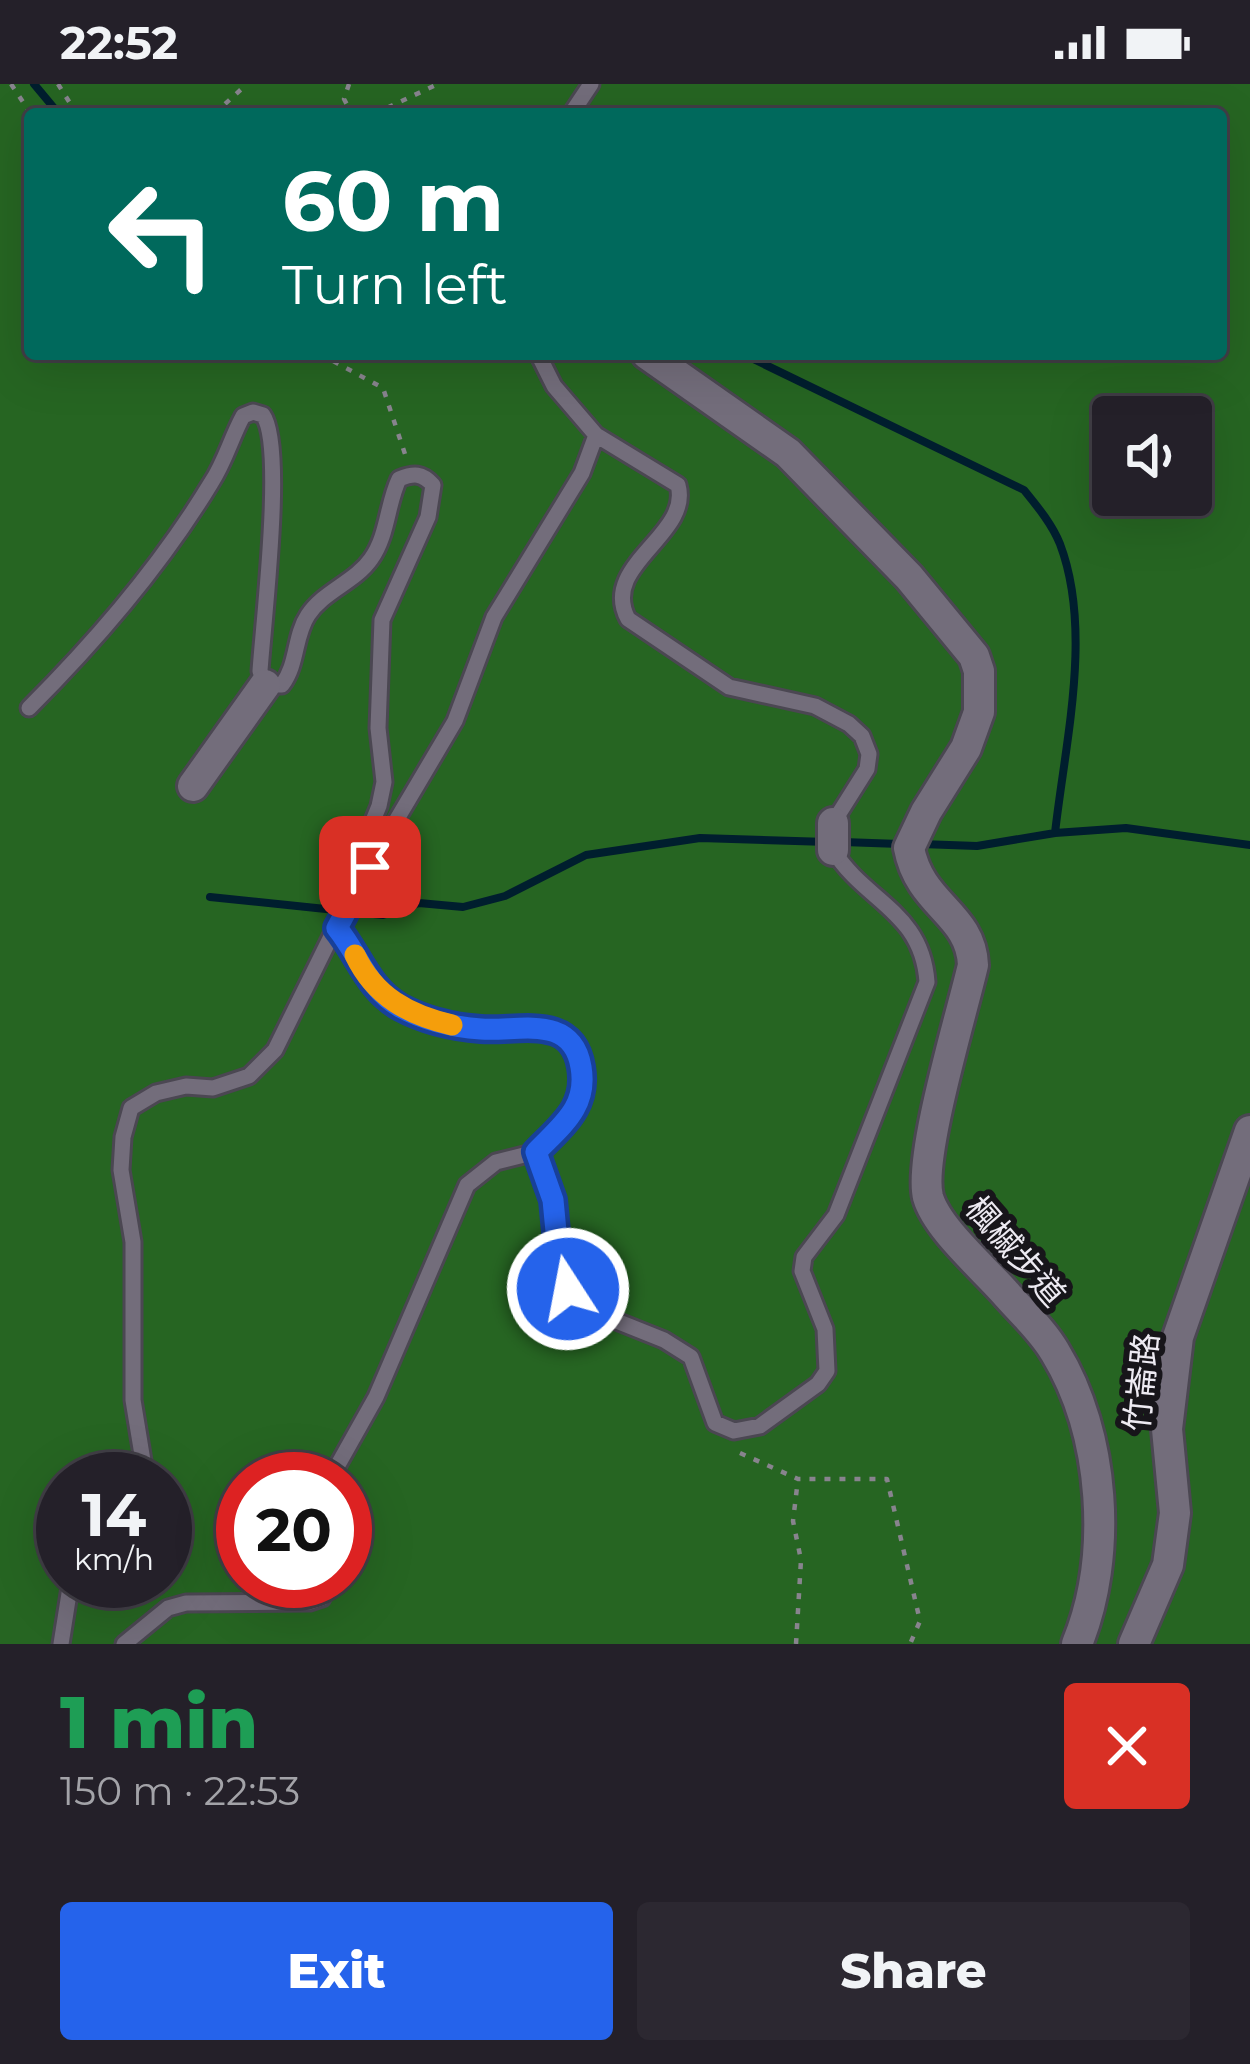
<!DOCTYPE html>
<html lang="en">
<head>
<meta charset="utf-8">
<style>
  :root { --surface:#242029; --page:#2c2831; --text:#f1f3f6; --muted:#a3a3a8; --line:#413e46; --accent:#2563eb }
  body { margin:0; font-family:Montserrat,"Noto Sans TC",sans-serif; background:var(--page); color:var(--text); height:100vh; display:flex; flex-direction:column; font-size:45px; white-space:nowrap }
  * { box-sizing:border-box; margin:0 }
  p { font-size:39px; color:var(--muted) }
  .icon { flex:none; width:66px; height:66px; fill:none; stroke:currentColor; stroke-width:2; stroke-linecap:round; stroke-linejoin:round }
  .map { position:relative; height:1560px; overflow:hidden }
  .drawer { display:flex; flex-direction:column; background:var(--surface); flex:1 }
  .drawer>* { flex:none }
  .banner { position:absolute; left:24px; top:24px; width:1203px; height:252px; border-radius:12px; box-shadow:0 12px 48px #0002,0 0 0 3px var(--line); background:#00695c; color:#fff; overflow:hidden }
  .fabs { position:absolute; left:1092px; top:312px; display:grid; gap:24px }
  .fabs a { display:grid; place-items:center; width:120px; height:120px; border-radius:12px; background:var(--surface); box-shadow:0 12px 48px #0002,0 0 0 3px var(--line); font-size:60px }
  .speed { position:absolute; left:36px; top:1368px; display:flex; gap:24px; font-size:60px; font-weight:700; text-align:center }
  .speed>* { display:grid; place-content:center; width:156px; height:156px; border-radius:50%; background:var(--surface); box-shadow:0 12px 48px #0002,0 0 0 3px var(--line); line-height:1 }
  .speed small { font-size:30px; font-weight:400 }
  .speed .limit { border:18px solid #d22; background:#fff; color:#111 }
  .pin { position:absolute; display:grid; place-items:center; width:102px; height:102px; color:#fff; margin:-51px; border-radius:24px; box-shadow:0 6px 18px #0006 }
  .me { position:absolute; width:132px; margin:-66px; rotate:349deg; stroke-linejoin:round; filter:drop-shadow(0 0 9px #0008) }
  .turn { display:flex; align-items:center; gap:42px; height:252px; padding:0 60px; font-size:54px }
  .turn .icon { width:156px; height:156px; stroke-width:2.5 }
  .turn b { display:block; font-size:84px; line-height:102px }
  .round { display:grid; place-items:center; flex:none; width:126px; height:126px; border-radius:12px; background:var(--page) }
  .head { display:flex; align-items:center; justify-content:space-between; height:204px; padding:0 60px }
  h1 { font-size:72px; font-weight:800; line-height:90px; color:#1e9e55 }
  .button { display:flex; gap:24px; margin-top:auto; padding:24px 60px }
  .button a { flex:1; height:138px; border-radius:12px; background:var(--accent); color:#fff; font-size:48px; font-weight:800; line-height:138px; text-align:center }
  .button a+a { background:var(--page); color:var(--text) }
  .status { display:flex; justify-content:space-between; align-items:center; height:84px; padding:0 60px; background:var(--surface); direction:ltr }
  .status svg { height:33px; fill:currentColor }
  .map>svg:first-child { display:block }
  .forest { fill:#266522; fill-rule:evenodd }
  .lines { fill:none; stroke-linecap:round; stroke-linejoin:round }
  .stream { stroke:#001e2e; stroke-width:8 }
  .service-casing { stroke:#4b4752; stroke-width:21 }
  .minor-casing { stroke:#4b4752; stroke-width:36 }
  .path { stroke:#88848e; stroke-width:4.5; stroke-dasharray:6 9; stroke-linecap:butt }
  .service { stroke:#736d7b; stroke-width:15 }
  .minor { stroke:#736d7b; stroke-width:30 }
  .route-casing { stroke:#184099; stroke-width:30 }
  .route { stroke:#2563eb; stroke-width:21 }
  .slow { stroke:#f59e0b; stroke-width:21 }
  .labels { text-anchor:middle; stroke-width:12; stroke-linejoin:round; paint-order:stroke }
  .street-label { font-size:33px; fill:#edeaf2; stroke:#17151a }
</style>
</head>
<body>
<div class="status"><b>22:52</b><svg viewBox="0 0 49 12"><path d="M0 12V9h3v3zM5 12V6h3v6zM10 12V3h3v9zM15 12V0h3v12zM26 1h20v11H26zM47 4h2v5h-2z"/></svg></div>
<div class="map">
<svg width="1250" height="1560" viewBox="0 0 1250 1560">
  <rect width="100%" height="100%" fill="#302b37"/>
  <path class="forest" d="M0,0H1250V1560H0ZM30,30H1221V270H30ZM1113,333H1191V411H1113ZM63,1395H165V1497H63ZM243,1395H345V1497H243Z"/>
  <g class="lines">
    <path class="stream" d="M34,0L59,30
      M743,270L1024,406C1037,422 1052,440 1060,460C1093,547 1065,659 1055,749
      M843,758L900,760
      M921,760L977,762L1055,749L1126,744L1250,761
      M210,813L383,831L419,819L463,823L505,812L586,771L700,754L828,758"/>
    <g class="service-casing">
      <path id="service" d="M571,30L591,0
        M538,270L554,302L596,351L678,401C692,451 599,481 628,535L729,603L815,622L849,640L862,652L869,670L867,685L833,739
        M29,624C96,557 162,480 211,399C225,378 231,354 243,332L253,328L263,331C285,362 263,540 260,587L265,601H282C298,580 294,552 308,531C324,507 355,498 371,475C388,451 387,420 399,395C414,389 422,389 433,401L428,433L382,536L378,644L384,698L379,722L347,800L348,818
        M337,844C359,871 368,905 400,923C424,936 454,943 481,945C519,948 571,929 581,983C588,1023 562,1041 536,1068L553,1116L560,1189L568,1205L599,1230L664,1256L691,1273L715,1339L734,1347L760,1342L818,1300L827,1287L825,1245L802,1187L804,1173L836,1131L927,898C922,827 865,818 833,766
        M146,1395L133,1316V1158L121,1086L123,1053L131,1024L156,1009L186,1002L213,1004L249,992L275,966L348,818L455,637L494,533L582,389L596,351
        M330,1395L376,1313L467,1101L496,1078L536,1068
        M61,1560L71,1497
        M124,1560L168,1524L186,1519L310,1518L322,1514L325,1507L320,1497"/>
    </g>
    <g class="minor-casing">
      <path id="minor" d="M647,270L788,369L909,493L974,572L979,587V628L966,664L926,728L909,764C920,822 971,829 973,881C962,929 918,1073 928,1113C937,1145 986,1186 1008,1212C1024,1230 1043,1247 1055,1268C1105,1350 1113,1472 1077,1560
        M193,702L265,601
        M833,739V766
        M1134,1560L1168,1481L1175,1429L1167,1345L1178,1253L1250,1047"/>
    </g>
    <path class="path" d="M11,0L27,24L30,38
      M58,0L73,24L85,30
      M349,0L344,15L352,30
      M214,30L247,0
      M374,30L438,0
      M320,270L383,304L406,373
      M740,1369L798,1395H887L920,1537L910,1560
      M796,1560L801,1476L793,1437L798,1395"/>
    <use href="#service" class="service"/>
    <use href="#minor" class="minor"/>
  </g>
  <g class="lines">
    <g class="route-casing">
      <path id="route" d="M370,783L337,844C359,871 368,905 400,923C424,936 454,943 481,945C518,948 572,929 581,983C588,1023 562,1041 536,1068L553,1116L560,1189L568,1205"/>
    </g>
    <use href="#route" class="route"/>
    <path class="slow" d="M355,871C375,913 409,931 452,941"/>
  </g>
  <g class="labels">
    <g class="street-label">
      <text transform="translate(1016 1167) rotate(49)" y="12">楓槭步道</text>
      <text transform="translate(1141 1298) rotate(-84)" y="12">竹崙路</text>
    </g>
  </g>
</svg>
<div class="fabs">
<a><svg class="icon" aria-label="sound" viewBox="0 0 24 24"><path d="M4 9h4l5-4v14l-5-4H4zM17 9q2 3 0 6"/></svg></a>
</div>
<div class="speed"><div>14<small>km/h</small></div><div class="limit">20</div></div>
<div class="pin" style="left:370px;top:783px;background:#d93025"><svg class="icon" aria-label="arrive" viewBox="0 0 24 24"><path d="M6 21V4h12l-3 4 3 4H6"/></svg></div>
<svg class="me" style="left:568px;top:1205px" viewBox="-20 -20 40 40"><circle r="17" fill="#2563eb" stroke="#fff" stroke-width="3"/><path d="M0-11L8 9 0 5-8 9z" fill="#fff"/></svg>
<div class="banner">
<div class="turn"><svg class="icon" aria-label="left" viewBox="0 0 24 24"><path d="M17 20v-9H6M10 6l-5 5 5 5"/></svg><div><b>60 m</b>Turn left</div></div>
</div>
</div>
<section class="drawer">
<div class="head"><div><h1>1 min</h1><p>150 m · 22:53</p></div><a class="round" style="background:#d93025;color:#fff"><svg class="icon" aria-label="close" viewBox="0 0 24 24"><path d="M6 6l12 12M18 6L6 18"/></svg></a></div>
<div class="button"><a>Exit</a><a>Share</a></div>
</section>
</body>
</html>
